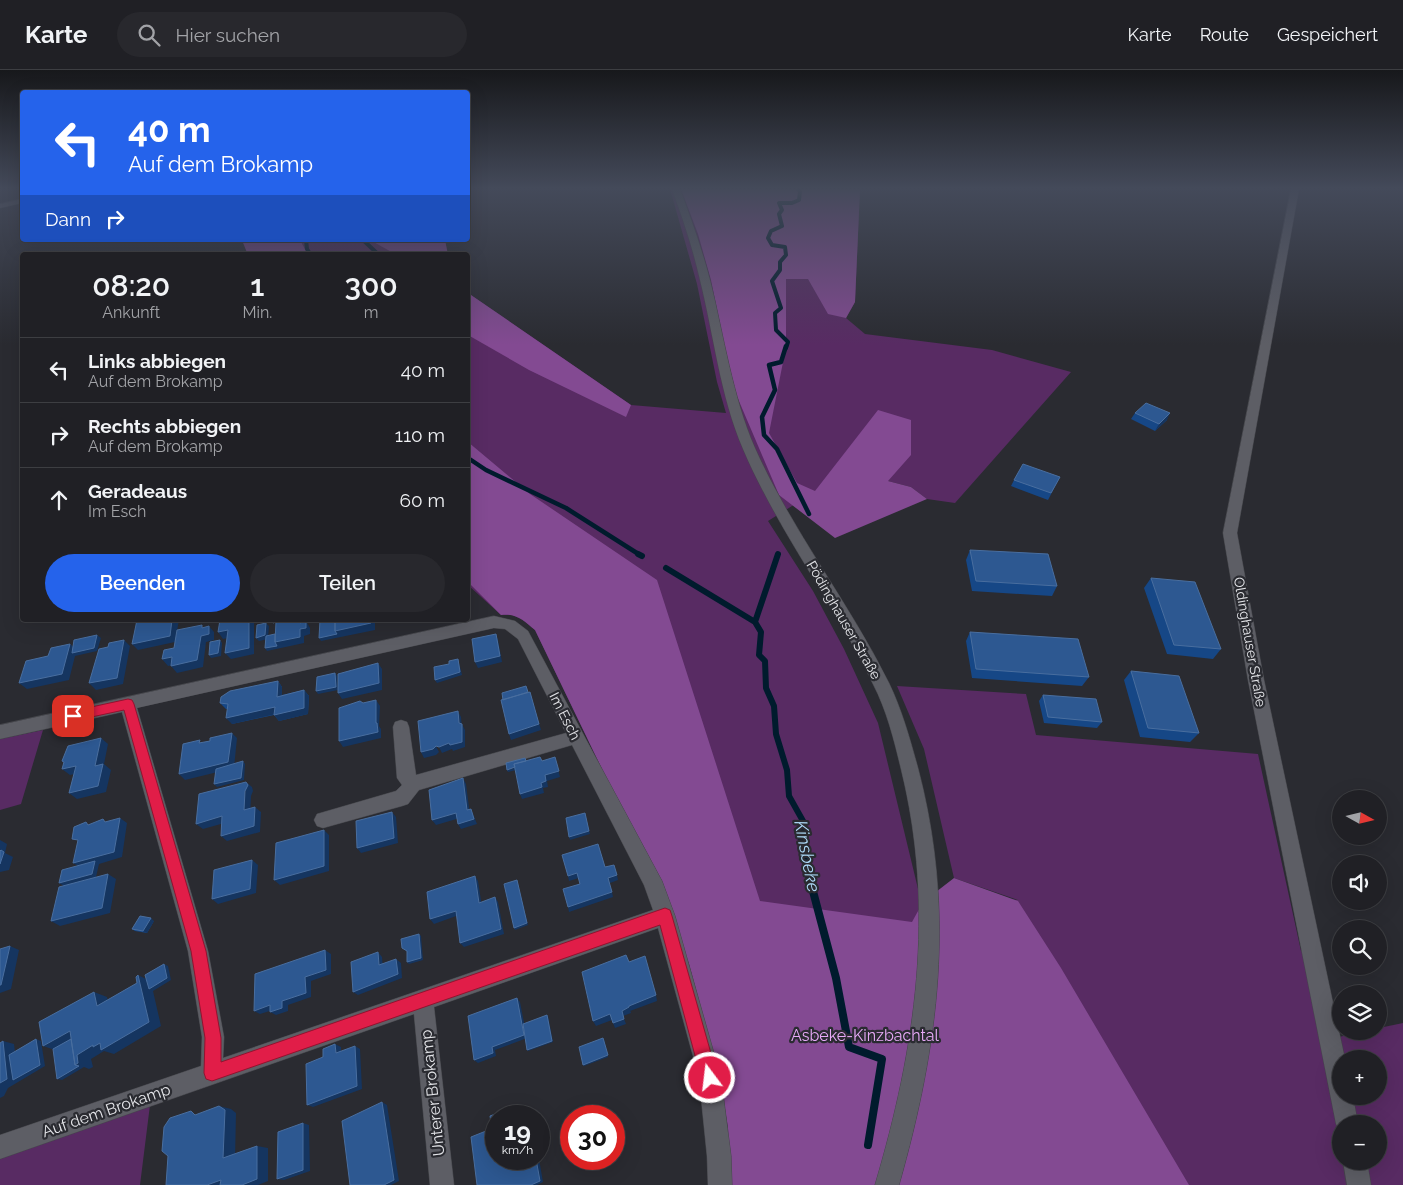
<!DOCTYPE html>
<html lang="de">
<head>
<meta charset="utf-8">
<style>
  :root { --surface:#202025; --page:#28282d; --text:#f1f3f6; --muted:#a2a3a7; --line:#3d3e42; --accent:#2563eb }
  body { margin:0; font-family:Raleway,sans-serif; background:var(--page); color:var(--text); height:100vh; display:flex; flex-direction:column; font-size:19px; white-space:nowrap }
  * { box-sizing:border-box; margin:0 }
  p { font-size:16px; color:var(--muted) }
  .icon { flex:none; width:28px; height:28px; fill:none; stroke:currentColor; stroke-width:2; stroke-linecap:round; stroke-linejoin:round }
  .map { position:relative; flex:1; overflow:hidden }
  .side { position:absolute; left:20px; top:182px; width:450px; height:370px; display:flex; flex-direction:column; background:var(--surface); border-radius:5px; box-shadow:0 5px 20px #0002,0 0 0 1px var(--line) }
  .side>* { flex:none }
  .guide { position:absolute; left:20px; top:20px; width:450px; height:152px; border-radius:5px; box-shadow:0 5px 20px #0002,0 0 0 1px var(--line); background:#2563eb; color:#fff; overflow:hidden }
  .needle { width:32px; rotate:98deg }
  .tools { position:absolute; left:1332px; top:720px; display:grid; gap:10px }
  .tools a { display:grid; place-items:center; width:55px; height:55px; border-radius:50%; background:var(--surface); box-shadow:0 5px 20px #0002,0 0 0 1px var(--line); font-size:25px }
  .speed { position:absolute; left:485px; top:1035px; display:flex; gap:10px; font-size:25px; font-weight:700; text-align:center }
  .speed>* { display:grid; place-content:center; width:65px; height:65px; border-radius:50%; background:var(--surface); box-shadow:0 5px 20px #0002,0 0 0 1px var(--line); line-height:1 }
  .speed small { font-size:12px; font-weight:400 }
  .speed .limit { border:8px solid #d22; background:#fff; color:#111 }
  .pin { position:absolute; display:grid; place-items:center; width:42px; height:42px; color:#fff; margin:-21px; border-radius:10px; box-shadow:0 2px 8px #0006 }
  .me { position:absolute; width:55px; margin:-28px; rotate:345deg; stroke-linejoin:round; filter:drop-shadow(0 0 4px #0008) }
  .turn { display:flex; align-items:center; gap:18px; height:105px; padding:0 25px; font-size:22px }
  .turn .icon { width:65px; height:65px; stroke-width:2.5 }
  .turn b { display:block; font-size:35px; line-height:42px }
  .then { display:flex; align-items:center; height:48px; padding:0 25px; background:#0003; gap:10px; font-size:19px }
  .eta { display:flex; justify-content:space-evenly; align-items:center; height:85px; text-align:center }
  .eta b { font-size:30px; font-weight:600; line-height:35px }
  .cta { display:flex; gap:10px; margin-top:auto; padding:10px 25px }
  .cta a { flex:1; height:58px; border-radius:30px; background:var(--accent); color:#fff; font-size:20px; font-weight:600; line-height:58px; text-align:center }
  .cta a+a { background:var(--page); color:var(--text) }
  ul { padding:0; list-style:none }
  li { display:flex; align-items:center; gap:15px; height:65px; padding:0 25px; border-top:1px solid var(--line) }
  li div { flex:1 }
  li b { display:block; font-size:19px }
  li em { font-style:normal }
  header { display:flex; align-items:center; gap:30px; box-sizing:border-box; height:70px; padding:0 25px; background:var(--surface); border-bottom:1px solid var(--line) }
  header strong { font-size:24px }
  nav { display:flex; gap:28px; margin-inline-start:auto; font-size:18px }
  .search { width:350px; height:45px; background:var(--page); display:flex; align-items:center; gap:12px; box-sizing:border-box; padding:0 18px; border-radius:28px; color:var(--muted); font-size:19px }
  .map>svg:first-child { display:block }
  .green { fill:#582b63; fill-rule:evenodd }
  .forest { fill:#834a92 }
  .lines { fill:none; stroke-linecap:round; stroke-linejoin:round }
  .stream-far3 { stroke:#001b2d; stroke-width:4 }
  .stream-far2 { stroke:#001b2d; stroke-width:4.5 }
  .stream-far1 { stroke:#001b2d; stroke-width:6 }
  .stream { stroke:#001b2d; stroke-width:8 }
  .minor-casing { stroke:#45464b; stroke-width:1 }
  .minor { fill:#5d5e65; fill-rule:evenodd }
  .wall { fill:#164786 }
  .shaded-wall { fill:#153560 }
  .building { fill:#2d5891; stroke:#496e9f }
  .route { fill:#e11d48; stroke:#92132f }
  .labels { text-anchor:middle; stroke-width:4.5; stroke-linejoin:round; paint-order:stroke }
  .street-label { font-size:14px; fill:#e4e5e9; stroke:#2a2b31 }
  .near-park-label { font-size:16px; fill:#e8aaf8; stroke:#2a2b31 }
  .near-street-label { font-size:16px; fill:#e4e5e9; stroke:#2a2b31 }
  .near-water-label { font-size:18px; font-style:italic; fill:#addaf8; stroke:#2a2b31 }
</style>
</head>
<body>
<header>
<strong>Karte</strong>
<div class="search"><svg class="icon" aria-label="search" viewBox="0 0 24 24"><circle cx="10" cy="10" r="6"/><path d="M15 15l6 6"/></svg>Hier suchen</div>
<nav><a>Karte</a><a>Route</a><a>Gespeichert</a></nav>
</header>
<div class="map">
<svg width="1403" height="1115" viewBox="0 0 1403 1115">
  <rect width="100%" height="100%" fill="#2a2b31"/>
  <path class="green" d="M670,119H860L855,232L846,248L865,264L992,280L1071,302L955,433L927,429L911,417L888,411L816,421L768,451L813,521L844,579L878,653L919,823L1018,830L954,808L924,679L897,616L1026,624L1036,665L1258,684L1301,881L1313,883L1334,968L1366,961H1379V958L1403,953V1115H729L728,1058L720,1007L689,894L669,838L535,560C524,551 517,543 501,545L468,515V223L631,335L726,343L717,312L697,214ZM1341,989H1379V1026H1341ZM1341,1054H1379V1091H1341Z
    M242,170H445L448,185H248Z
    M43,660L21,734L0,740V669Z
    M150,1035L140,1115H0V1089Z"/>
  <path class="forest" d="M681,119H860L855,232L846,248L828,244L808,209H786V277L769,363L797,413L815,421L878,340L911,350V385L888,411L911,417L927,429L835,468L779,425L733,317L711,210L698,164Z
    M242,170H300L308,185H248Z
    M370,170H445L448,185H397Z
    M468,223L631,335L626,347L529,300L468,265Z
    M468,372L530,424L657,510L760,831L912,852L923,832L954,808L1018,831L1061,898L1189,1115H729L728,1058L720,1007L689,894L669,838L535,560C524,551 517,543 501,545L468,512Z"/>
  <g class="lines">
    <path class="stream-far3" d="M306,170L307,179L311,185
      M363,170L379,185
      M786,278L788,272L776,260L775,243L781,238L772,211L780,200V192L786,185L785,177L772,175L768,168L771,161L782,156L779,144L782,140L779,133H792L799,130L800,121L798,119"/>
    <path class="stream-far2" d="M786,276L781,292L769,295L775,320L762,347L764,365L777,379L809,444
      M468,388L486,400L566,438L640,485"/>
    <path class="stream-far1" d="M638,484L642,486
      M778,484L755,552L761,562L759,585L765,591L766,618L774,636L776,664L787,700L789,726L803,751L802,757
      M666,498L755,552"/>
    <path class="stream" d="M802,756L801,765L810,810L836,908L849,977L882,989L868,1075"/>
    <g class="minor-casing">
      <path id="minor" d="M672,119H680C691,149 702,179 710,210C724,266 732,325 755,378C792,461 849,532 889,613C902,640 910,669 918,698C956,842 939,974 899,1115H875C916,977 936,841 901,699C894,670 887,641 873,614C834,533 778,461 743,379C720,325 714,266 700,210C693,179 683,149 672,119Z
        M1291,119H1299L1237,463L1264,610L1345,989H1341V1026H1353L1358,1054H1341V1063L1336,1054L1248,610L1223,463Z
        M22,129V133L0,138V134Z
        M494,546L515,551L528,561L662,811L675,846L721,1008L731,1086L732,1115H708L707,1086L699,1008L658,858L434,937L454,1115H430L414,944L0,1089V1065L201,996L202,967L188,881L122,642L0,669V655ZM494,558L505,559L518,569L566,663L416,705L409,657L407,652L401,650L395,652L393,657L397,708L402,715L396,721L317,744L314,750L317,756L323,758L402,736L408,734L419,720L572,675L644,815L653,840L223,988L224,967L208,881L137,638Z
        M1343,1091H1367L1371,1115H1347Z"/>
    </g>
    <use href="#minor" class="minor"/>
  </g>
  <path class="wall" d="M1135,343L1167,350L1155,361L1131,349Z
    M1060,407L1048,430L1011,416L1014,410Z
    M970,480L1057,516L1052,526L972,521L966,490Z
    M1151,508L1221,579L1213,589L1167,584L1144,518Z
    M970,562L1089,607L1082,616L972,608L966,571Z
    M1131,601L1199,663L1190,672L1140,667L1124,610Z
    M278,611L282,617V625L304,620L309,626L308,644L279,651L274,645L232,654L228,639H226L220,633Z
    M1043,625L1102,652L1097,658L1044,653L1039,631Z
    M154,851L147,863L135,861L132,859Z"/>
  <path class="shaded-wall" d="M1170,343L1167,350L1155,361L1159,354Z
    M172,550H179L175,572L138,580L132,574Z
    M249,550H254V584L231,589L225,583Z
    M300,550H305V558L306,551L310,558V564L304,566V573L267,581L265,578L275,572L300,553Z
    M371,550H375V560L321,571L319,568L335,561Z
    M266,553L269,556L268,569L259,571L256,568Z
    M209,556L214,562V570L206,572L203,597L177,603L171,596Z
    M228,560L233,567L223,569L218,562Z
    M496,564L498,570L502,592L478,598L475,592Z
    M97,565L101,568L97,581L75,586L69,610L27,619L19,613L70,574L77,580Z
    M124,570L130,576L123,614L96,620L89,613Z
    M220,570L222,573L221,586L211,588L209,585Z
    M172,587L178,594L168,596L162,589Z
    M458,589L462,605L437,613L435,610Z
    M378,593L382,599V620L342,629L338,623Z
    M335,603L337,606L338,620L318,624L316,621Z
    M278,611L282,617V633L277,627Z
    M304,620L309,626L308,644L279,651L274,645Z
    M530,622L541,660L511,670L509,664Z
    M376,630L380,636L379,656L381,659V668L343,677L339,671L376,653Z
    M275,637L280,643L232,654L226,648Z
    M458,641L461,647L462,658V654L465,660V677L453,681L452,679L442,683L439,677L449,673L459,653Z
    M232,663L237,668L234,698L185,710L179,704Z
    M101,668L108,674L104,694L111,700L106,722L77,729L69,723L95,696Z
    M436,676L439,682L436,685L424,688L421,682Z
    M555,687L560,707L547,711L548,717L543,718L544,723L522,729L520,724L545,705Z
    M243,691L245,694L244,710L217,717L214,714Z
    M527,694L528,697L508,702L507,700Z
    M76,696L84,702L70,705L62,699Z
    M463,708L466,714L470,745L467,740Z
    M246,712L252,717L253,721L251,726L250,746L244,740Z
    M255,737L261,742L260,762L227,771L221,766Z
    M471,739L477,754L461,759L458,754Z
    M392,742L396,747L398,773L361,783L357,778Z
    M456,743L460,748L436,755L432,750Z
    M585,743L590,764L570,770L569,767Z
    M222,746L228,752L203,759L196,754Z
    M120,748L127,753L122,787L99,794L96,807L64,816L59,813L82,798L73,793Z
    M324,760L329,765V801L280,815L274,810Z
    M0,770L7,774L5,783L13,787L9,800L0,802Z
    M252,790L258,795L256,823L218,834L212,829Z
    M577,803L579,808L569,811L568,806Z
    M108,804L116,809L110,843L60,856L51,851Z
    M617,805L618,810L610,813L608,808Z
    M475,806L478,811L482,837L479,833Z
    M517,810L528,855L515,860L514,858Z
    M612,822L613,827L569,842L568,837Z
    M495,827L498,832L504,864L464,877L460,873Z
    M456,841L459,845L434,854L430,849Z
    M151,848L154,851L147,863L143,861Z
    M419,864L421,866L423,890L409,894L407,892Z
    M10,876L19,880L11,919L0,923V915Z
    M325,880L331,884V904L311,911V927L288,935V941L276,945L270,942L282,931L305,907Z
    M378,882L382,887L383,899L379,895Z
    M396,889L401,893L402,908L358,925L353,922Z
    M164,894L168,896L171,910L153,921L161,956L114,984L104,981L91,989L93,997L89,999L84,997L62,1010L57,1009L75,995L58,981L43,976L70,961L93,975L149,952L138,905L150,911Z
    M94,922L107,927L110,941L97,936Z
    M656,925L657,931L630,941L629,936Z
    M517,928L520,932L527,968L495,980L496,986L478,993L474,990L492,977Z
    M270,935L276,939L260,944L254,941Z
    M629,937L631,943L623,946L626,954L615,958L613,953L622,941Z
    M610,944L612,950L596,956L593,951Z
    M547,945L548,946L553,972L528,981L527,980Z
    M36,969L41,971L45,996L8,1018L4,1026L0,1028V1013L3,971L14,974L18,1007Z
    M604,969L608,987L584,996L583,995Z
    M335,974L341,977V986L336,983Z
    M355,976L360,979L362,1019L313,1037L307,1035Z
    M382,1032L387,1035L399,1111L391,1115H384Z
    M219,1036L231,1039L236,1043L235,1090L223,1088Z
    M514,1037L516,1038L517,1046H516Z
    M303,1053L309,1055L310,1101L284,1110L277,1109Z
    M257,1076L268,1078V1111L258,1115H242Z
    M536,1089H539L543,1112L537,1115H531Z
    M221,1110L223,1115H207Z"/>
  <path class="building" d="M1146,333L1170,343L1159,354L1135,343Z
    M1023,394L1060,407L1051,423L1014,410Z
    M970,480L1048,484L1057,516L976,511Z
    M1151,508L1195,512L1221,579L1174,575Z
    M137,550H172L170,566L132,574Z
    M220,550H249V578L225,583L228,560L218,562Z
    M273,550H300V553L306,551V558L300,559V567L275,572L276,552L273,553Z
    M320,550H335V561L337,564L319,568Z
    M335,550H371V553L335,561Z
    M266,553L265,565L256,568L257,555Z
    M202,555V558L209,556V564L201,566L197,590L171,596L172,587L162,589L164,580L174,578L177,560Z
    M970,562L1078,569L1089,607L976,599Z
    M275,564V572L277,576L265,578L266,566Z
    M496,564L500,586L475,592L472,569Z
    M97,565L94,578L72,583L74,570Z
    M124,570L117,608L89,613L99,579L108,577L109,573Z
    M220,570L218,583L209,585L210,572Z
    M70,574L62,604L19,613L26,591L48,586L51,578Z
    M458,589L460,602L435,610L434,597L449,594V591Z
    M378,593L379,613L338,623V604Z
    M1131,601L1179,606L1199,663L1148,658Z
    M335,603L336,617L316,621L317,607Z
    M278,611L277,627L304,620V638L274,645L275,637L226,648L228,634L220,633L221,627L230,621Z
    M526,616L528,622L503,630L502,623Z
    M530,622L539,654L509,664L501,630Z
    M1043,625L1096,629L1102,652L1048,647Z
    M376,630V653H377L378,662L339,671V638L360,631L363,633Z
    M458,641L459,653L462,654V672L450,675L449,673L439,677L436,676L433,679L421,682L418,651Z
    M232,663L228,692L179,704L183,674L200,670L199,673L210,671V668Z
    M101,668L95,696L103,694L98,716L69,723L76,696L62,699L64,692L62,691L68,676Z
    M540,687L542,691L555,687L559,701L545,705L546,711L541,713L542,717L520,724L514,694Z
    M525,688L526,691L514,694L515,697L507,700L506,693Z
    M243,691L241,708L214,714L216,699Z
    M463,708L467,740L471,739L474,749L458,754L456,743L432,750L429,720Z
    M246,712L248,715L245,721L244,740L255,737L254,756L221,766L222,746L196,754L199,724Z
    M392,742L394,768L357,778L356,751Z
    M585,743L589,761L569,767L566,748Z
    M120,748L114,782L73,793L78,770L72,769L74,757L86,752L88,755L103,749L105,752Z
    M324,760V796L274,810L276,773Z
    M598,774L605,797L614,795L617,805L608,808L612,822L568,837L563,819L580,814L577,803L568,806L562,785Z
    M1,780L4,782L0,794V781Z
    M252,790L250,819L212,829L214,800Z
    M95,791L92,804L59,813L62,800Z
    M108,804L102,838L51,851L59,817Z
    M475,806L479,833L495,827L501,859L460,873L456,841L430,849L427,822Z
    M517,810L527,853L514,858L504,814Z
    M140,846L151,848L143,861L132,859Z
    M419,864L421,888L407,892V881L402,878L401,869Z
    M10,876L1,915H0V879Z
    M325,880L326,900L305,907L306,923L282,931V938L270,942V935L254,941L255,904Z
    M378,882L379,895L396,889L398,904L353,922L351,892Z
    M626,885L629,892L645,886L656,925L629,936V937L622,941L624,949L613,953L610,944L593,951L582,902Z
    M164,894L167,908L149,919L145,905Z
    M138,905L149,952L101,980L100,973L93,977V975L77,985L78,993L75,995L70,961L43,976L39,952L94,922L97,936L137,913L136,907Z
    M517,928L524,965L492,977L493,983L474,990L468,946Z
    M547,945L552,971L527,980L523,954Z
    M603,968L608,985L583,995L579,977Z
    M36,969L40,995L13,1010L9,985Z
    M71,969L75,995L79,996L57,1009L53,979Z
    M3,971L7,1009L0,1013V973Z
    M335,974L336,983L355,976L357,1016L307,1035L306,994L323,987V979Z
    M382,1032L394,1110L384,1115H350L342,1051Z
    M219,1036L225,1040L223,1088L257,1076V1109L242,1115H220L221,1110L207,1115H166L168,1086L162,1081L164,1057L170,1048L191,1041L195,1045Z
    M514,1037L516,1046H496V1057L492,1059L490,1046Z
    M303,1053V1100L277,1109L278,1062Z
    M496,1057V1089H536L540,1111L531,1115H477L471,1067Z"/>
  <linearGradient id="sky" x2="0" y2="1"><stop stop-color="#17181b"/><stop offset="0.43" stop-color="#444a5a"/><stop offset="1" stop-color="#444a5a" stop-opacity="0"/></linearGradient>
  <rect width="1403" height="275" fill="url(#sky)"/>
  <path class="route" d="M128,629L132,630L134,634L206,881L221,968V992L665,838L670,840L672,846L718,1008L715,1014L710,1016L704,1014L701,1008L660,855L212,1011L206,1009L204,1003L205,968L191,881L124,640L73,651L69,650L67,646L69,642L73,641Z"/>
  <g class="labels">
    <g class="street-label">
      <text transform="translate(844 550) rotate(60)" y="5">Pödinghauser Straße</text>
      <text transform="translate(1250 572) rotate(80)" y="5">Oldinghauser Straße</text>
      <text transform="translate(565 646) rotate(63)" y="5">Im Esch</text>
    </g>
    <g class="near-park-label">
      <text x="865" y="971">Asbeke-Kinzbachtal</text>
    </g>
    <g class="near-street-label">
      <text transform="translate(432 1023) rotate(-96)" y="6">Unterer Brokamp</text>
      <text transform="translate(106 1040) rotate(-19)" y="6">Auf dem Brokamp</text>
    </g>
    <g class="near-water-label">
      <text transform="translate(807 786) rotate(79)" y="6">Kinsbeke</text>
    </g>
  </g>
</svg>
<div class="tools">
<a><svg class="needle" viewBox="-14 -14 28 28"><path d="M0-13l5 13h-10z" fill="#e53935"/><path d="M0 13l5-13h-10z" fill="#a2a3a7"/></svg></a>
<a><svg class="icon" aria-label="sound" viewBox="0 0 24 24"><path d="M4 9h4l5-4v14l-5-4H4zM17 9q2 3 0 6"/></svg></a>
<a><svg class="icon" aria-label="search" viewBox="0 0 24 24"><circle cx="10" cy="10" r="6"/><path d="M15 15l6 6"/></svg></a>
<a><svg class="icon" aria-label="layers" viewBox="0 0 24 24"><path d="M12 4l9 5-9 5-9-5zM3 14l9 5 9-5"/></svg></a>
<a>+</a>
<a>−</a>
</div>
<div class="speed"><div>19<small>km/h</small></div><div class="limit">30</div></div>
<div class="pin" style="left:73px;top:646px;background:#d93025"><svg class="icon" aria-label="arrive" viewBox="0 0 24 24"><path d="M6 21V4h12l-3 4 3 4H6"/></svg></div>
<svg class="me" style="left:710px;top:1008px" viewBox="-20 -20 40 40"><circle r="17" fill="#e11d48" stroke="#fff" stroke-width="3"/><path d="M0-11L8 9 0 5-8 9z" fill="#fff"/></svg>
<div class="guide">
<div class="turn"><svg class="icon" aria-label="left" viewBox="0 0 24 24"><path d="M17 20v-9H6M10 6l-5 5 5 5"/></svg><div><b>40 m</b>Auf dem Brokamp</div></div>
<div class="then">Dann<svg class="icon" aria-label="right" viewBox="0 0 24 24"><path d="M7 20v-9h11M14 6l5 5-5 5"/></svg></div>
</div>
<section class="side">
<div class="eta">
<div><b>08:20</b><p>Ankunft</p></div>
<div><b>1</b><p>Min.</p></div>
<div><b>300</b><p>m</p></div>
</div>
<ul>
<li><svg class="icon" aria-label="left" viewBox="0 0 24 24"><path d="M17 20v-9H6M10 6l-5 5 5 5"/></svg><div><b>Links abbiegen</b><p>Auf dem Brokamp</p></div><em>40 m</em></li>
<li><svg class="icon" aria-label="right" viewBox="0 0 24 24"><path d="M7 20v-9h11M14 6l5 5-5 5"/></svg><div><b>Rechts abbiegen</b><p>Auf dem Brokamp</p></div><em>110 m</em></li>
<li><svg class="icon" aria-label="ahead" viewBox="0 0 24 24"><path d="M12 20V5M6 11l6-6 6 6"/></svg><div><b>Geradeaus</b><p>Im Esch</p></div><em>60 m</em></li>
</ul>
<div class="cta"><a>Beenden</a><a>Teilen</a></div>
</section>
</div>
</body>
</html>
